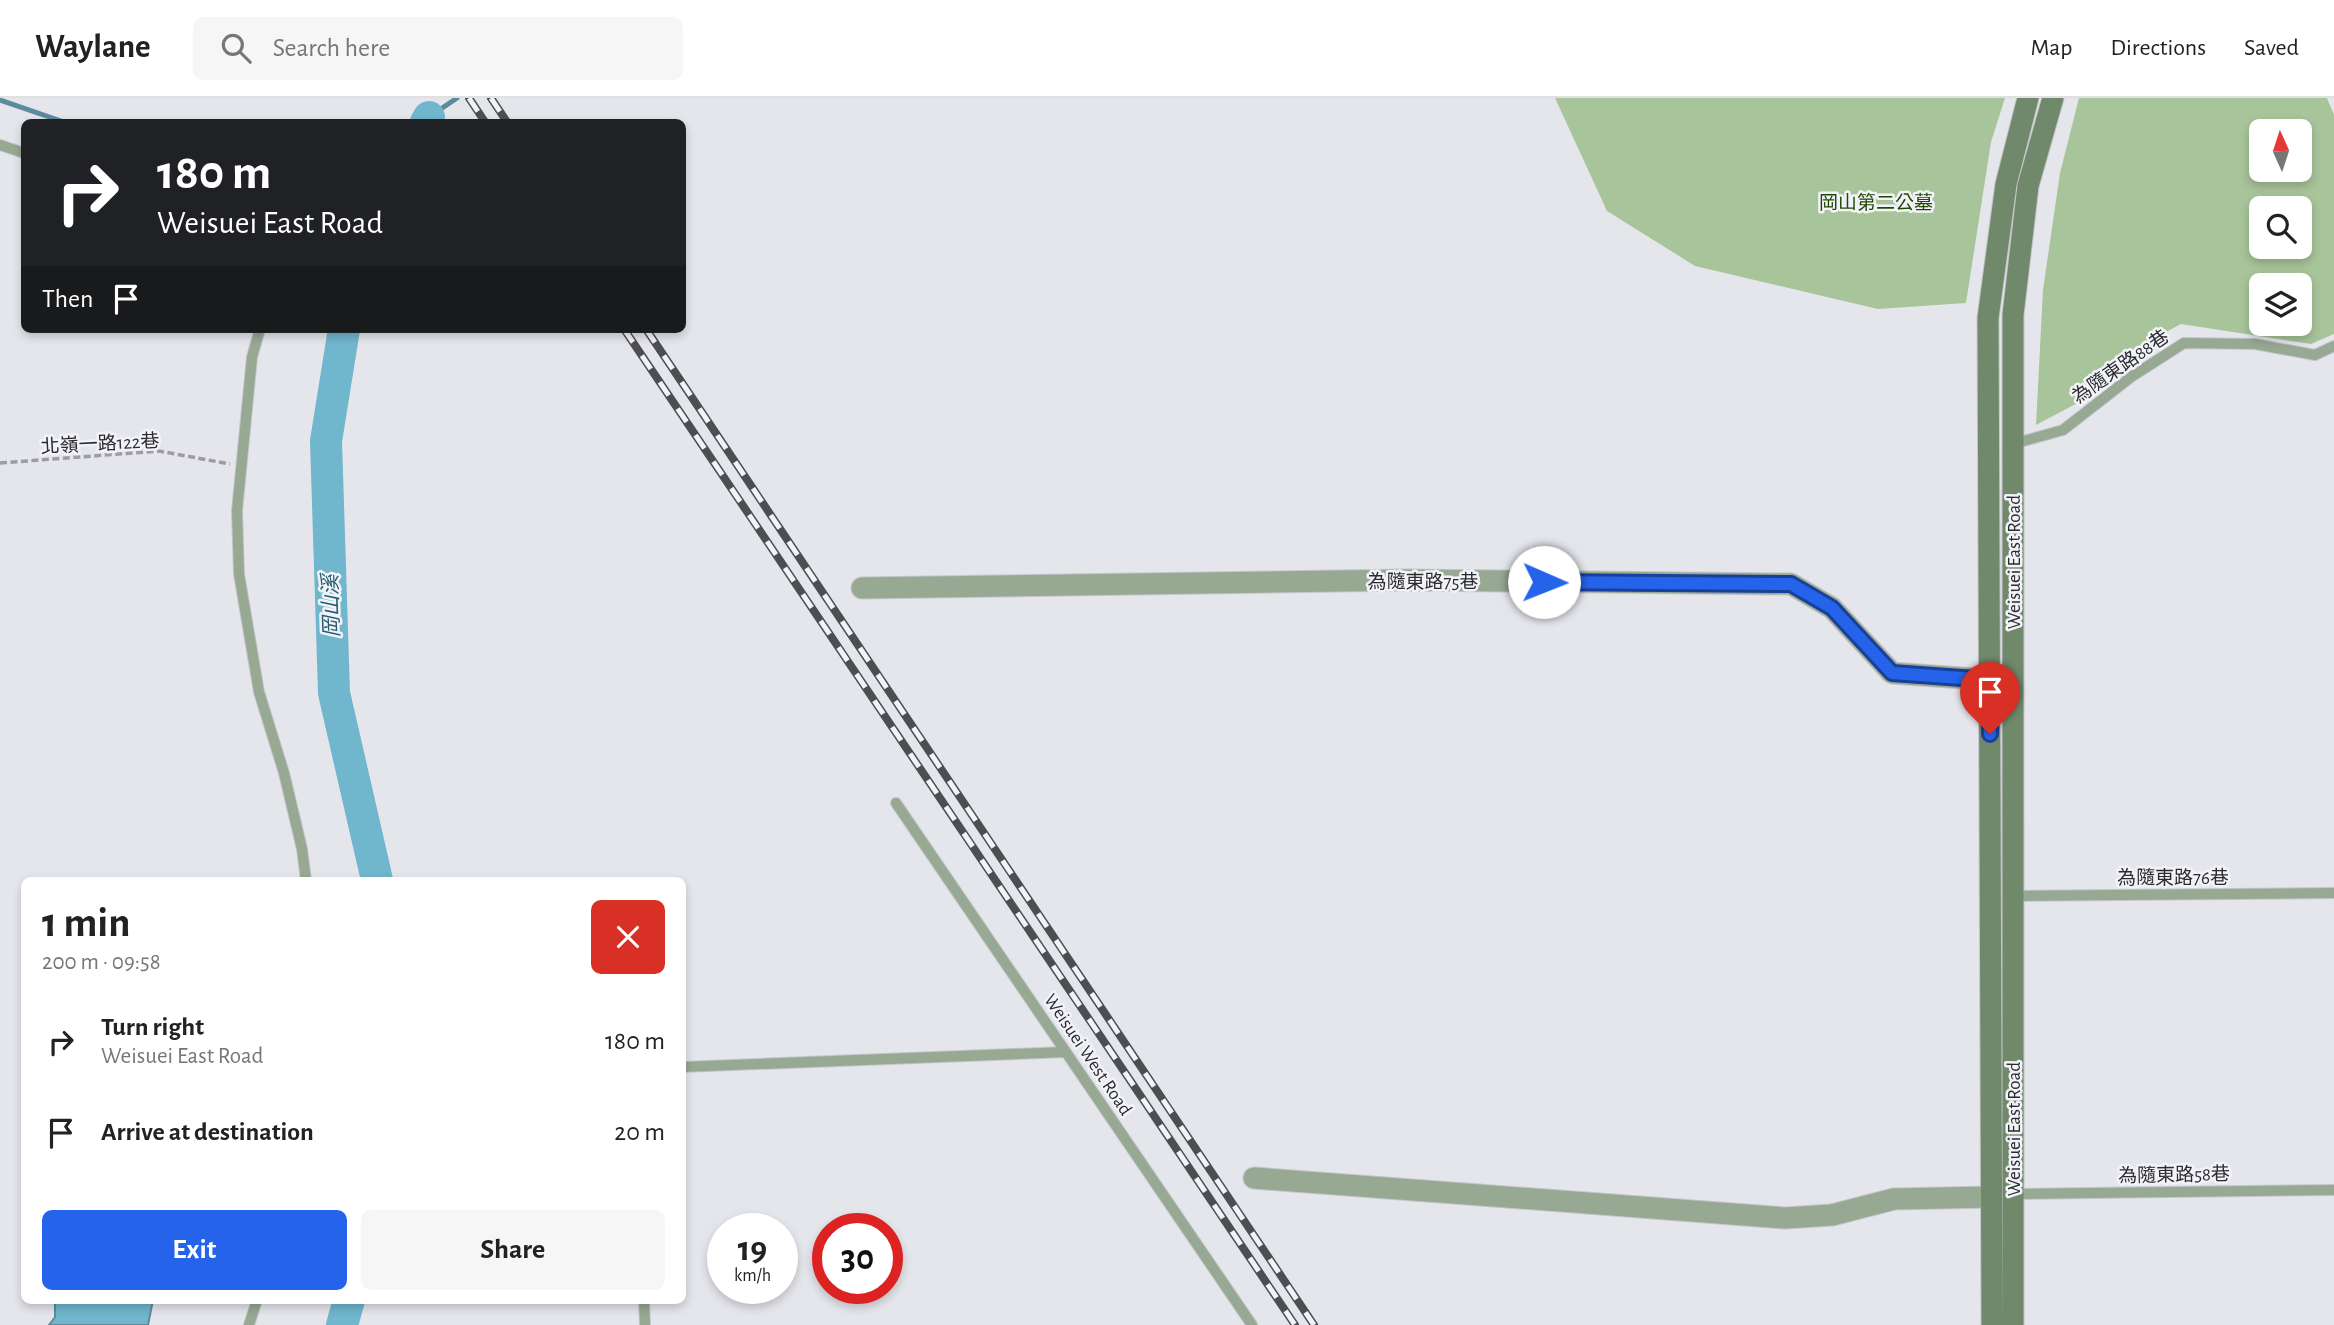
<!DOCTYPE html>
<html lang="en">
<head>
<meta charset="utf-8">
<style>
  :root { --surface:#fff; --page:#f6f6f6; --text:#222; --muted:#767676; --line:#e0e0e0; --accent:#2563eb }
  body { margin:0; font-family:"Alegreya Sans","Noto Sans TC",sans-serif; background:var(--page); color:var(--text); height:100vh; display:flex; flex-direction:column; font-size:26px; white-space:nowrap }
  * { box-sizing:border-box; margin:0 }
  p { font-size:23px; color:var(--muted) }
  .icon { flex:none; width:38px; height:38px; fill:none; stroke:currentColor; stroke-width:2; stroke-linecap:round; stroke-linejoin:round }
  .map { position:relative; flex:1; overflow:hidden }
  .sheet { position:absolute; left:21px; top:779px; width:665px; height:427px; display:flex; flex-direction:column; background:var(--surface); border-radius:10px; box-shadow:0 4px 10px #0003 }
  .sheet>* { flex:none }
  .hud { position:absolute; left:21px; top:21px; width:665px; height:214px; border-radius:10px; box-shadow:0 4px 10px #0003; background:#202124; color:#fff; overflow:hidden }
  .needle { width:46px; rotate:357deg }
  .fabs { position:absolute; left:2249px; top:21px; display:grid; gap:14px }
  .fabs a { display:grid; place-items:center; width:63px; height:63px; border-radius:10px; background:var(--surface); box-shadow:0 4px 10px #0003; font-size:35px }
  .speed { position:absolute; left:707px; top:1115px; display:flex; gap:14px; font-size:35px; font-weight:700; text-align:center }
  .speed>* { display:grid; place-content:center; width:91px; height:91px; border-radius:50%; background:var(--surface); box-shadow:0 4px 10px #0003; line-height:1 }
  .speed small { font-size:18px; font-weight:400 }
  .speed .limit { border:10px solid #d22; background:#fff; color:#111 }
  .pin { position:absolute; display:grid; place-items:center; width:60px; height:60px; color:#fff; margin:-72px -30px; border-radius:50% 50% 50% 0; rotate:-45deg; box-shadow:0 0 7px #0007 }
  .pin .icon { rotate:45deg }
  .me { position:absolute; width:77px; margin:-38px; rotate:91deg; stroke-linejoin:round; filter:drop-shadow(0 0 5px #0008) }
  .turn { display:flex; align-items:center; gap:24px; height:147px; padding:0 21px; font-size:32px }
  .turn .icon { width:91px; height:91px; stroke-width:2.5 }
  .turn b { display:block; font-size:49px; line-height:60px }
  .then { display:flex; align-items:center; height:66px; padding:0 21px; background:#0003; gap:14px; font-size:26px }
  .round { display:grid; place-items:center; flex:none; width:74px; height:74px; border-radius:10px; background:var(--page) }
  .overview { display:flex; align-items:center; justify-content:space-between; height:119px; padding:0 21px }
  h1 { font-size:42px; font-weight:700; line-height:52px }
  .button { display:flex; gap:14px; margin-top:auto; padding:14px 21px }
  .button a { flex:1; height:80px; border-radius:10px; background:var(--accent); color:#fff; font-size:28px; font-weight:700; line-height:80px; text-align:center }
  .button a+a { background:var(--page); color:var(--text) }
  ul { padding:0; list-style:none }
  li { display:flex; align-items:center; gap:21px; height:91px; padding:0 21px }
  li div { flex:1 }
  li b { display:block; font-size:26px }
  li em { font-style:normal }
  header { display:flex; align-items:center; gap:42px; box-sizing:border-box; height:98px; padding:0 35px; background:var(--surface); border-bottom:2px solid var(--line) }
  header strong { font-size:33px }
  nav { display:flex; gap:38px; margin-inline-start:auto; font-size:24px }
  .search { width:490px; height:63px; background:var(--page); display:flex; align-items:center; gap:18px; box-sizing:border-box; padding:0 24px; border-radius:10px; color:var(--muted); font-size:26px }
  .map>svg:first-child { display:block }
  .green { fill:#a8c49a; fill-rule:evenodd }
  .water { fill:#70b6cd; stroke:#5b8c9d; stroke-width:2 }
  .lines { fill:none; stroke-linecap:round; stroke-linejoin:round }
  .stream { stroke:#5b8c9d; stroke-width:5 }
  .river { stroke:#70b6cd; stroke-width:32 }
  .lane-casing { stroke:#c4c4ca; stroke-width:12 }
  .street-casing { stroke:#c4c4ca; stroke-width:23 }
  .secondary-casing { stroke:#c4c4ca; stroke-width:23 }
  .path { stroke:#9c9ca1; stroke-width:3.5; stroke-dasharray:7 3.5; stroke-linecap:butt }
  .lane { stroke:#97a893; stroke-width:10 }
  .street { stroke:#97a893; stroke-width:21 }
  .secondary { stroke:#70896b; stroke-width:21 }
  .rail-casing { stroke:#4d4e51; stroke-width:8 }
  .rail { stroke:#f2f3f9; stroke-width:5; stroke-dasharray:16; stroke-linecap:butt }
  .route-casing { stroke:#184099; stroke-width:18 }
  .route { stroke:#2563eb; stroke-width:12 }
  .labels { text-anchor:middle; stroke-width:5; stroke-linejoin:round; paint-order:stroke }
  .park-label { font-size:19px; fill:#204800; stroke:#f2f3f9 }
  .street-label { font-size:19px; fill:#2b2b2e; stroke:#f2f3f9 }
  .water-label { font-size:21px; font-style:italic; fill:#245d6e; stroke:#f2f3f9 }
</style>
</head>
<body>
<header>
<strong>Waylane</strong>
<div class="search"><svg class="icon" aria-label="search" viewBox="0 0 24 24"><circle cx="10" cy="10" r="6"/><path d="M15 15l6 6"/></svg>Search here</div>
<nav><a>Map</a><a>Directions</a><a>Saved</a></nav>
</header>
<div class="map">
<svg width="2334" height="1227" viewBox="0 0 2334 1227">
  <rect width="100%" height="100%" fill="#e5e6ec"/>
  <path class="green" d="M1555,0H2005L1991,44L1966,205L1878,211L1695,168L1607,113Z
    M2079,0H2327L2334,17V236L2311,246L2181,226L2119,259L2083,302L2036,327L2043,192L2060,75ZM2261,33H2300V72H2261ZM2261,110H2300V149H2261ZM2261,187H2300V226H2261Z"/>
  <path class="water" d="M55,1202H153L148,1227H49L55,1219Z"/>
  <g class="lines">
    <path class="stream" d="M0,2L64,24
      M429,19L457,0"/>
    <path class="river" d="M426,24L429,19
      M344,231L326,343L334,595L377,782
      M342,1227L349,1202"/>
    <g class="lane-casing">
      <path id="lane" d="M0,47L24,55
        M260,231L252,259L237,413L239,476L259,594L284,675L302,751L306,782
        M2013,346L2063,332L2131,279L2184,245L2255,246L2315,257L2334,248
        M896,705L1252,1227
        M2013,798L2334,795
        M682,969L1066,954
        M2014,1096L2334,1092
        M644,1202L645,1227
        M249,1227L257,1202"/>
    </g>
    <g class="street-casing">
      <path id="street" d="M862,490L1406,482L1791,486L1832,510L1892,575L1990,582
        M1254,1080L1785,1120L1832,1117L1894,1101L1991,1099"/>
    </g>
    <g class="secondary-casing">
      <path id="secondary" d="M1992,1227L1988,220L2006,86L2028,0
        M2013,1227V217L2028,88L2053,0"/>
    </g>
    <path class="path" d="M0,365L159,353L230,366"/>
    <use href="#lane" class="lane"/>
    <use href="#street" class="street"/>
    <use href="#secondary" class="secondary"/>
    <g class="rail-casing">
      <path id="rail" d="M469,0L485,24
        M491,0L507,24
        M624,231L1295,1227
        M646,231L1314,1227"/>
    </g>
    <use href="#rail" class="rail"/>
  </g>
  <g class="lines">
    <g class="route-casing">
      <path id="route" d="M1544,484L1791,486L1832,510L1892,575L1990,582V636"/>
    </g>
    <use href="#route" class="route"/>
  </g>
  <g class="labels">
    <g class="park-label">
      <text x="1876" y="111">岡山第二公墓</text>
    </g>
    <g class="street-label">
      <text transform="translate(2120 268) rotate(-35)" y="7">為隨東路88巷</text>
      <text transform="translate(100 345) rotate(-3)" y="7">北嶺一路122巷</text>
      <text transform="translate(2013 464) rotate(-90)" y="7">Weisuei East Road</text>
      <text x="1423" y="490">為隨東路75巷</text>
      <text x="2173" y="786">為隨東路76巷</text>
      <text transform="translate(1089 956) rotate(56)" y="7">Weisuei West Road</text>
      <text transform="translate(2013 1031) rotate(-90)" y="7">Weisuei East Road</text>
      <text transform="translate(2174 1076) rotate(-1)" y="7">為隨東路58巷</text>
    </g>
    <g class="water-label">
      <text transform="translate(331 508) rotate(-92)" y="7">岡山溪</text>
    </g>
  </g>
</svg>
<div class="fabs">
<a><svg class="needle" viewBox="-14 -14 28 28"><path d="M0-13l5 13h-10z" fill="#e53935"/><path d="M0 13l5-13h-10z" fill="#767676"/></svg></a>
<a><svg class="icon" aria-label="search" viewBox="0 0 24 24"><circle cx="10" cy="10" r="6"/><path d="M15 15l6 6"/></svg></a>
<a><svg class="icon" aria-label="layers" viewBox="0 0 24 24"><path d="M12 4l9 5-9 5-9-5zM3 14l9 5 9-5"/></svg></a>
</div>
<div class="speed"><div>19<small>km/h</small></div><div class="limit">30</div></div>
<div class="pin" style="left:1990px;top:636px;background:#d93025"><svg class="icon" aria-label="arrive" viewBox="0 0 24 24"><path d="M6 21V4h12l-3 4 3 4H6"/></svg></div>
<svg class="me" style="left:1544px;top:484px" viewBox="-20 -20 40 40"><circle r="19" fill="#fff"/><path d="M0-13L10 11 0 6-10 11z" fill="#2563eb"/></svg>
<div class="hud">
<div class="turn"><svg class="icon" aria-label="right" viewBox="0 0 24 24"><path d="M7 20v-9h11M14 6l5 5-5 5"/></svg><div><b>180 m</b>Weisuei East Road</div></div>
<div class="then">Then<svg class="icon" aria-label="arrive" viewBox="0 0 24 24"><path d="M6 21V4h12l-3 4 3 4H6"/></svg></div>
</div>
<section class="sheet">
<div class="overview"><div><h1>1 min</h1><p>200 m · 09:58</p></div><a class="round" style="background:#d93025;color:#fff"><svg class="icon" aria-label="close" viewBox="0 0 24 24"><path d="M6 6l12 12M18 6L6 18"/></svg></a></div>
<ul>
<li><svg class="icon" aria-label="right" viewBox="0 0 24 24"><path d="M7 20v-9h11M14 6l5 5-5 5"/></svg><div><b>Turn right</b><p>Weisuei East Road</p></div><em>180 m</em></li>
<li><svg class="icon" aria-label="arrive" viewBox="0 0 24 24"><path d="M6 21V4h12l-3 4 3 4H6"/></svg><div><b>Arrive at destination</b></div><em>20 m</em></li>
</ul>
<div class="button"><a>Exit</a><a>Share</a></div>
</section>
</div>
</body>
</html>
